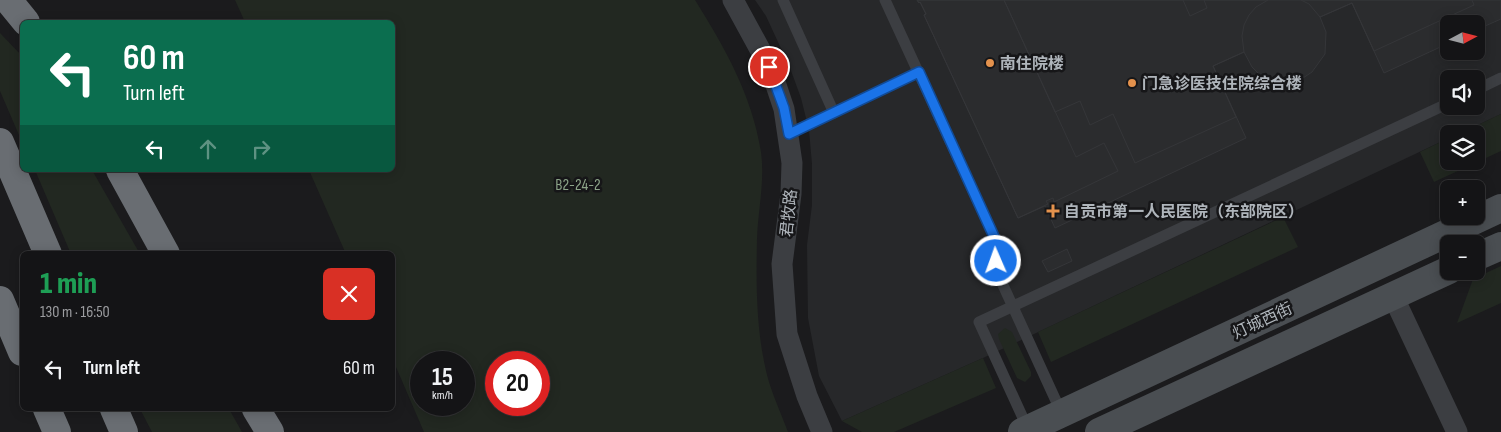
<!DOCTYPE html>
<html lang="en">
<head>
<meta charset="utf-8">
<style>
  :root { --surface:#141416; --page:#212123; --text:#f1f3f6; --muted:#9d9ea1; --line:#333335 }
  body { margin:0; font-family:"Sofia Sans Condensed","Noto Sans SC",sans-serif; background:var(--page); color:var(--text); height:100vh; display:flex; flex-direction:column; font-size:19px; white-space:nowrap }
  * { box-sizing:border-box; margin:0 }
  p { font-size:16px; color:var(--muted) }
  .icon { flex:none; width:28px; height:28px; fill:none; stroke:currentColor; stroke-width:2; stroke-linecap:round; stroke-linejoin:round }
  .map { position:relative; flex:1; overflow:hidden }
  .sheet { position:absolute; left:20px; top:251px; width:375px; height:160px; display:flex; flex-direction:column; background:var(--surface); border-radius:8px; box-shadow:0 2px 12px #0003,0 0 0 1px var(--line) }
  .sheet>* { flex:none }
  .top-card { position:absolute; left:20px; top:20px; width:375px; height:152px; border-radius:8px; box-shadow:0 2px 12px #0003,0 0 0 1px var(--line); background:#0b6e4f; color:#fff; overflow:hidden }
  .needle { width:32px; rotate:83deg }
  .fabs { position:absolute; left:1440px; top:15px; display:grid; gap:10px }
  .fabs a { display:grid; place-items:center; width:45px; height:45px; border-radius:8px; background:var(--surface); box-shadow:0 2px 12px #0003,0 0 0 1px var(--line); font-size:25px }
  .speed { position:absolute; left:410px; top:351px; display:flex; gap:10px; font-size:25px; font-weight:700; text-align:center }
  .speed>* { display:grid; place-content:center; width:65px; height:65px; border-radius:50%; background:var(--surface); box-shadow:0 2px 12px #0003,0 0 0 1px var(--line); line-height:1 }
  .speed small { font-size:12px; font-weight:400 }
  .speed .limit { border:8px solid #d22; background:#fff; color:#111 }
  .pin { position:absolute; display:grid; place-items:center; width:42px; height:42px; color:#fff; margin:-21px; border:2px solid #fff; border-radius:50%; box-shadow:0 1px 5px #0007 }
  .me { position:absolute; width:55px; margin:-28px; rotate:358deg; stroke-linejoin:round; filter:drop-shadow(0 0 4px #0008) }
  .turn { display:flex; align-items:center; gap:18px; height:105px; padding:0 20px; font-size:22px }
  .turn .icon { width:65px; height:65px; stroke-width:2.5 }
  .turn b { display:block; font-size:35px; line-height:42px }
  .lanes { display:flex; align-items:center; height:48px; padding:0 20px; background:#0003; justify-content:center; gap:25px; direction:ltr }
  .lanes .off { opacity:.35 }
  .round { display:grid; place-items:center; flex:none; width:52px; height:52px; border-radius:8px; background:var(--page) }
  .head { display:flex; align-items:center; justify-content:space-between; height:85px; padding:0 20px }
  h1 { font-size:30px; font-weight:800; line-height:38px; color:#1e9e55 }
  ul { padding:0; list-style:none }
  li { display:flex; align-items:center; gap:15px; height:65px; padding:0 20px }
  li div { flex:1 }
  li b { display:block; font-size:19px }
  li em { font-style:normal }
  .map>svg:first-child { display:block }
  .built { fill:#27282a; fill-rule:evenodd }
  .green { fill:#222821; fill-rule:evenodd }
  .building { fill:#2b2c2e; stroke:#353639 }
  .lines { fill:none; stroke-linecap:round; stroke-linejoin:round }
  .lane { stroke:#3c3e42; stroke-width:11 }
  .street { stroke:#3c3e42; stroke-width:21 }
  .secondary { stroke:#4a4e52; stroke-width:28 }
  .highway { stroke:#696d72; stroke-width:28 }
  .route-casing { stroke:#114b97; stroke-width:12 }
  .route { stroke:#1a73e8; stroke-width:9 }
  .poi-dot { fill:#e4924d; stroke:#161618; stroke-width:2 }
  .labels { text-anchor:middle; stroke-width:5; stroke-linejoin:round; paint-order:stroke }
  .poi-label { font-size:16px; font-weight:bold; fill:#afb5bb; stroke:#161618; text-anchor:start }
  .park-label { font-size:16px; fill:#8ca488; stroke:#161618 }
  .street-label { font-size:16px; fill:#afb5bb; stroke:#161618 }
</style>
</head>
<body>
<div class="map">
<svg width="1501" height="432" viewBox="0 0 1501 432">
  <rect width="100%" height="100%" fill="#1b1b1d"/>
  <path class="built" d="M755,0H1501V114L1459,134H1449V138L983,358L842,421L819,376L808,318L807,245L812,205V164L809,130L801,98L790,68L766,16ZM1449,24H1476V51H1449ZM1449,79H1476V106H1449Z"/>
  <path class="green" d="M235,0H695C725,48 752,95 761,152C765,181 758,210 757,239C756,285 756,330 767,375C772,394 781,413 788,432H424L393,360L392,254H346L309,170H392V22H245ZM464,362V405H421V362ZM539,362V405H496V362Z
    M0,33L22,56V142L0,91Z
    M1501,114V151L1434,182L1420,152L1449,138V161H1476V134H1459Z
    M35,170H92L140,254H71Z
    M1283,217L1298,247L1051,362L1038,332Z
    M1501,266V303L1457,323L1473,279Z
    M1005,328L1012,332L1031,372V376L1025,382L1017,378L999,339L998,334Z
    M983,358L996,388L894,432H862L842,421Z
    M140,409H229L242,432H152Z"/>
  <path class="building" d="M917,0H1501V19L1476,30V24H1449V43L1384,73L1352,3L1320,17L1326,32L1325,54L1312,72L1303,78L1281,82L1270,80L1260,75L1252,67L1244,52L1213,66L1246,138L1055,228L1045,206L1018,218L924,15L926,14L920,2L919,3Z
    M917,0H1004L1076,157L1104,143L1118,171L1054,202L1053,198L1046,201L1048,204L1018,218L924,15L926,14L920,2L919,3Z
    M1004,0H1183L1190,16L1207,8L1204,0H1268L1256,7L1249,15L1244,25L1242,36L1244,52L1213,66L1236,117L1135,163L1113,114L1090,125L1080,101L1055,112Z
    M1301,0H1472L1474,5L1374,51L1352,3L1320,17L1309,4Z
    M1067,249L1072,261L1048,272L1042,261Z"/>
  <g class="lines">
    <path class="lane" d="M783,0L834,113
      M885,0L996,241L997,272L1062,414
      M1476,90L1501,78
      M789,134L919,72
      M1028,429L979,322L1449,103"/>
    <path class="street" d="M733,0L763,55L774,79L784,109L792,163L791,194L782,264L787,334L807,396L822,432
      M1393,296L1457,432"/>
    <path class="secondary" d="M1476,257L1501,246
      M1022,432L1501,208
      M1099,432L1449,270"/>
    <path class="highway" d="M8,0L26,22
      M0,142L48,254
      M120,170L166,254
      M0,300L22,352
      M47,409L57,432
      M114,409L124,432
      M256,409L270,432"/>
  </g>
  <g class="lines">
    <g class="route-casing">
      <path id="route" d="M769,67L784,108L789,134L919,72L996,241L998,252L996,261"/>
    </g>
    <use href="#route" class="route"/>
  </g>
  <g class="poi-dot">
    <circle cx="990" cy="63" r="5"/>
    <circle cx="1132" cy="83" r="5"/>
    <path d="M1050.5 203.5h5v5h5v5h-5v5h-5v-5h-5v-5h5z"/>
  </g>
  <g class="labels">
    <g class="poi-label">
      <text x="1000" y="69">南住院楼</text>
      <text x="1142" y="89">门急诊医技住院综合楼</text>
      <text x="1064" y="217">自贡市第一人民医院（东部院区）</text>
    </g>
    <g class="park-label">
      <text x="578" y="190">B2-24-2</text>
    </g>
    <g class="street-label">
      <text transform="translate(788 213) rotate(-84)" y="6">君牧路</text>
      <text transform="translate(1262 320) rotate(-25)" y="6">灯城西街</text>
    </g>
  </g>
</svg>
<div class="fabs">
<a><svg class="needle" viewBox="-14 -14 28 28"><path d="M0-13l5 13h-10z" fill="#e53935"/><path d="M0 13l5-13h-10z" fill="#9d9ea1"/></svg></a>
<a><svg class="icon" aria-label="sound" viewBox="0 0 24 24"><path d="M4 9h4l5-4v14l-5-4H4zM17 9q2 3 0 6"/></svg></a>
<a><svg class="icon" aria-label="layers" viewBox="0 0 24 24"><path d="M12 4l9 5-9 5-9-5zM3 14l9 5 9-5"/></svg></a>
<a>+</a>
<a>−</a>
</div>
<div class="speed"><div>15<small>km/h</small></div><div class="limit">20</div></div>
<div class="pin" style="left:769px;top:67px;background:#d93025"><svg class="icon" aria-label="arrive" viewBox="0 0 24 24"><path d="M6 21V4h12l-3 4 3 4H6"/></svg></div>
<svg class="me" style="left:996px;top:261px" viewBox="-20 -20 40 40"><circle r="17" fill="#1a73e8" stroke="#fff" stroke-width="3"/><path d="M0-11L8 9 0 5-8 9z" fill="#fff"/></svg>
<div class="top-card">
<div class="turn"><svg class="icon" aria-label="left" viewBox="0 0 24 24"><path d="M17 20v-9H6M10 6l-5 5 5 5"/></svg><div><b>60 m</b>Turn left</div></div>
<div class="lanes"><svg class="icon" aria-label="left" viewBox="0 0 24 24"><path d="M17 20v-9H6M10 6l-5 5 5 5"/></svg><svg class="icon off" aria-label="ahead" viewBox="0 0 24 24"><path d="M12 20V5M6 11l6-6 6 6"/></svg><svg class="icon off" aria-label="right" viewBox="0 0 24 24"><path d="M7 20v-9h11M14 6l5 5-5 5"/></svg></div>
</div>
<section class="sheet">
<div class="head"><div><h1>1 min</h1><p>130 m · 16:50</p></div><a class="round" style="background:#d93025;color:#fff"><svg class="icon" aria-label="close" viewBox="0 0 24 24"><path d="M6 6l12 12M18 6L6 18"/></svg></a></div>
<ul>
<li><svg class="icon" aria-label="left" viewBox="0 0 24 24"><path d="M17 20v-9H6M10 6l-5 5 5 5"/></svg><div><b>Turn left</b></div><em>60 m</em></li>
</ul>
</section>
</div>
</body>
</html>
